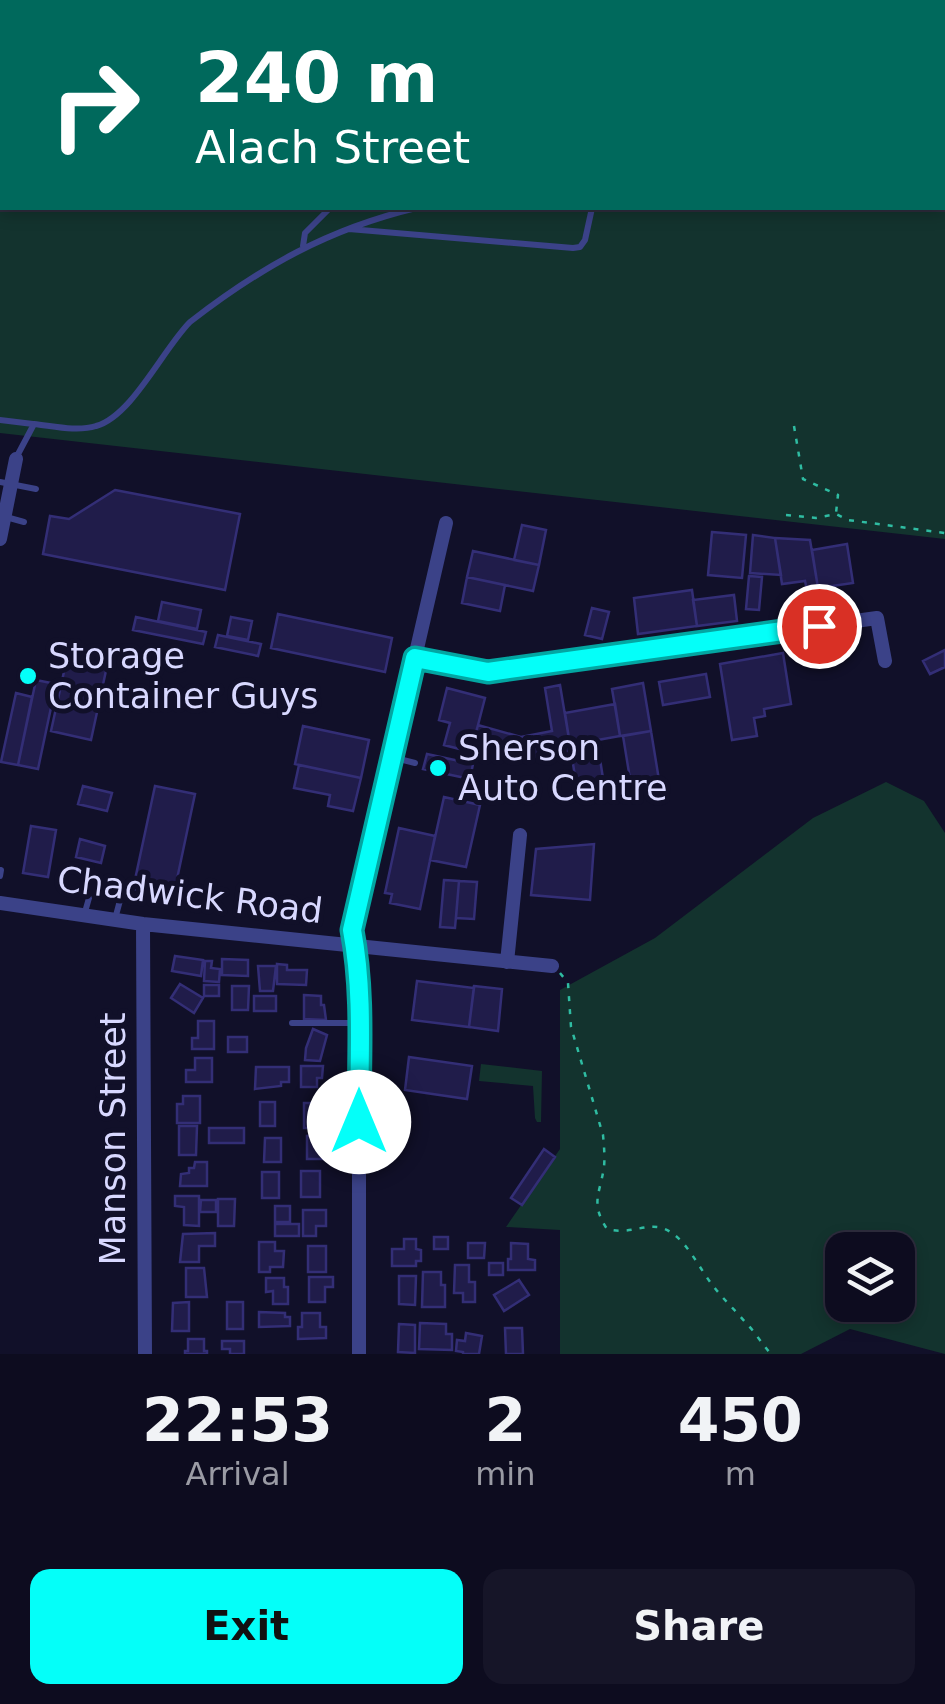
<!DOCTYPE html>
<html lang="en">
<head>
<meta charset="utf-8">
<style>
  :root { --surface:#0d0c1f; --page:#161528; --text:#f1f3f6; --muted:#9a9ba4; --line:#2d2c3d; --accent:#04fff9 }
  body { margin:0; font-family:"DejaVu Sans",sans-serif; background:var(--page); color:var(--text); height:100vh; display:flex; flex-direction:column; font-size:38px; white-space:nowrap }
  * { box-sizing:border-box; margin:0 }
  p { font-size:32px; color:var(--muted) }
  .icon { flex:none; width:55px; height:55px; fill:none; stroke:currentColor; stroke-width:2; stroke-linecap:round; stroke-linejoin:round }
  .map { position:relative; height:1354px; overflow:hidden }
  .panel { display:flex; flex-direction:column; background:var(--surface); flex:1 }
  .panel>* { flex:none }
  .guide { position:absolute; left:0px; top:0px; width:945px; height:210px; box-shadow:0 5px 15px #0003,0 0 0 2px var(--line); background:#00695c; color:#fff; overflow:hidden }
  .controls { position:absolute; left:825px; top:1232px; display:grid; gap:20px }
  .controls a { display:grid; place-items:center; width:90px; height:90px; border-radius:20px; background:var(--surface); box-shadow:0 5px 15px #0003,0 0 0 2px var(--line); font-size:50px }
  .pin { position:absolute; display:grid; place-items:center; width:85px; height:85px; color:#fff; margin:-42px; border:5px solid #fff; border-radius:50%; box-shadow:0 2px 10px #0007 }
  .me { position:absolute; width:110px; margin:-55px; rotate:0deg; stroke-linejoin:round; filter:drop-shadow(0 0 8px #0008) }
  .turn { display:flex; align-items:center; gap:35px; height:210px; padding:0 30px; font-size:45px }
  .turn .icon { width:130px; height:130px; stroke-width:2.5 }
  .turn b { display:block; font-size:70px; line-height:85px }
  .eta { display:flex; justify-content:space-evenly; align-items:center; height:170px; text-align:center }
  .eta b { font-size:60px; font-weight:600; line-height:70px }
  .button { display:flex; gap:20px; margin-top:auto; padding:20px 30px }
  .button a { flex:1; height:115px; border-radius:20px; background:var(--accent); color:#111; font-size:40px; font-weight:600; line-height:115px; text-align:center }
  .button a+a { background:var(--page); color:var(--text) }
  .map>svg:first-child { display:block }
  .green { fill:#13332e; fill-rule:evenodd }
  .building { fill:#201c4a; stroke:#332e76; stroke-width:2.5 }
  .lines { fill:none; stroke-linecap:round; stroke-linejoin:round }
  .path { stroke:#2fbca2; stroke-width:2.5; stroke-dasharray:5 8; stroke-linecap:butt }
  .service { stroke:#3b4288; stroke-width:6 }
  .minor { stroke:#3b4288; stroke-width:14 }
  .route-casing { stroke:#03a6a2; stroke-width:25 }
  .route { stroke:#04fff9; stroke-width:18 }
  .poi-dot { fill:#04fff9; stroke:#111029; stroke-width:4 }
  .labels { text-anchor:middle; stroke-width:10; stroke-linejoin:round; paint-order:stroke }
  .poi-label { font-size:35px; fill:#d8d8ff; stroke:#111029; text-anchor:start }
  .street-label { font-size:35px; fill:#d8d8ff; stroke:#111029 }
</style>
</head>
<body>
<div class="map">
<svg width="945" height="1354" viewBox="0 0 945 1354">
  <rect width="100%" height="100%" fill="#111029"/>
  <path class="green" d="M0,0H945V539L0,433ZM2,2H942V208H2Z
    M886,782L924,801L945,833V1354L850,1329L801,1354H560V1230L506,1227L560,1149V990L655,938L813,818ZM842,1250H898V1305H842Z
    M481,1064L542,1071L541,1122H537L535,1118L533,1086L479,1081Z"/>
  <path class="building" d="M115,490L240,514L225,590L43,554L50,516L69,519Z
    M522,525L546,530L539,565L514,560Z
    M712,532L746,535L742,578L708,575Z
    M753,535L775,538L781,575L750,573Z
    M775,538L810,540L818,588L807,590L805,581L782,584Z
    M847,544L853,583L818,588L812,550Z
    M473,551L539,565L533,591L467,577Z
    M749,576L762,577L759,610L746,609Z
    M467,577L505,585L500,611L462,603Z
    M692,590L697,626L638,634L634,598Z
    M734,595L737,621L697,626L693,600Z
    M162,602L201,610L197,629L158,621Z
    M592,608L609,612L602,639L585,635Z
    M278,614L392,638L385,672L271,648Z
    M136,617L206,632L203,644L133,630Z
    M231,617L252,621L248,640L227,636Z
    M218,635L261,644L258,656L215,647Z
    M945,650V667L930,674L923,661Z
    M783,653L791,704L764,709L765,716L754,718L757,736L732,740L720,664Z
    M67,658L107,666L91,740L51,731Z
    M706,674L710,697L663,705L659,682Z
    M36,680L56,684L38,769L18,765Z
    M643,683L651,731L620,736L612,689Z
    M560,685L571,751L520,759L472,747L478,725L521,737L552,731L545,688Z
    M447,688L485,698L471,752L444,745L450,723L439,720Z
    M16,693L32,697L18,765L1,762Z
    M615,704L620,736L570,745L565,713Z
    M303,726L369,740L361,778L295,764Z
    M651,731L659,780L631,785L623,736Z
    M597,740L605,791L578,795L570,745Z
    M427,754L473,764L470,779L423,769Z
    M299,765L361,778L353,811L328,806L330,795L294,788Z
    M83,786L112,793L107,811L78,804Z
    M155,786L195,794L173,898L133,889Z
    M444,797L480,805L466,867L430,860Z
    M31,826L56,830L48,877L23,873Z
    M399,828L435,836L420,909L390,903L392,894L385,893Z
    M80,839L105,846L101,863L76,857Z
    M594,844L590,900L531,895L536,849Z
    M444,880L459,881L455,928L440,927Z
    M459,881L477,882L474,919L456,918Z
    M175,956L203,960L201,976L172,971Z
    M222,959L248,960V976L222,975Z
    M205,961H212L211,968L220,969L219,982L204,981Z
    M277,964L287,965V970H307L306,985L277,984Z
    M258,966H276L273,991H260Z
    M417,981L474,988L469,1027L412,1020Z
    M180,984L203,998L194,1013L171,998Z
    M204,985H219V996H204Z
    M232,986H249L248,1010H232Z
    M474,986L502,989L498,1031L469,1027Z
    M304,995L321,996V1005H324L326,1020L304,1019Z
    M254,996H276V1011H254Z
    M198,1021H214V1049H192V1038H198Z
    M313,1029L327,1035L320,1061L305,1060L306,1048Z
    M228,1037H247V1052H228Z
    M409,1057L472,1066L467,1099L405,1090Z
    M195,1058H212V1082H186V1070H195Z
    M301,1066H323L322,1078H317V1087H301Z
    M256,1067H289V1082H281V1086L255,1089Z
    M183,1096H200V1123H177V1104H183Z
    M260,1102H275V1126H260Z
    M304,1103H330L327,1128H304Z
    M179,1126H197L196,1155H179Z
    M209,1128H244V1143H209Z
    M323,1135V1159H307V1136Z
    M265,1138H281V1162H264Z
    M544,1149L555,1157L522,1205L511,1198Z
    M195,1162H207V1186H180L181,1174L189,1173V1168H194Z
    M301,1171H320V1197H301Z
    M262,1172H279V1198H262Z
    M175,1196H199V1226L184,1225V1207L175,1206Z
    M218,1199H235L234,1226H218Z
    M201,1200H216V1212H200Z
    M275,1206H290V1222H275Z
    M303,1210H326V1226H316V1236H303Z
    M275,1224H299V1236H275Z
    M215,1233V1246H199V1262H180L183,1234Z
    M434,1237H448V1249H434Z
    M404,1239H416V1249L421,1250V1261H416V1266H392V1249H404Z
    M259,1242H275V1251H284L283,1267H270V1272H259Z
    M468,1243H485L484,1258H468Z
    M511,1243L528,1244V1259L535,1260V1270H508V1259H511Z
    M308,1246H326V1272H308Z
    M489,1263H503V1275H489Z
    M455,1265H469V1282H475V1302H463V1293H454Z
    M186,1268H204L207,1297H186Z
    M423,1272H441V1285H445V1307H422Z
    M399,1276H416L415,1305L399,1304Z
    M309,1277H333V1287H325V1302H309Z
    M266,1278H284V1287H288V1304H273V1291L266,1292Z
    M519,1280L529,1295L504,1311L494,1295Z
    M189,1302V1331H172L173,1303Z
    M227,1302H243V1329H227Z
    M259,1312L285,1313V1317H290V1326L259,1327Z
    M302,1313H320V1327H326V1338L298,1339V1327H302Z
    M420,1323L446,1324V1334H452V1350L419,1349Z
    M399,1324L415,1325V1353L398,1352Z
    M505,1328H522L523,1354H506Z
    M466,1333L482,1336L479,1354H463V1352L456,1351L457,1340L465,1341Z
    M188,1339H204V1351H207V1354H185V1351H188Z
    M222,1341H244V1354H230V1349H222Z"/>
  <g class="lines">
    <path class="path" d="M937,0L938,2
      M942,13L945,15
      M794,426L803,479L838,495L836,513
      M786,515L816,518L836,514L848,520L945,533
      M560,973L568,983L571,1027L603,1135C604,1146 605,1156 604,1167C600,1194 590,1203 607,1229C629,1235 646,1223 662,1228C685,1235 699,1269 714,1287C724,1300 736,1311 746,1323C755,1332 762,1344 771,1354"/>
    <path class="service" d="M429,0L431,2
      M152,2L154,0
      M277,2L279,0
      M631,2V0
      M0,76H2
      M0,195H2
      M349,229L573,248L580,247L585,240L592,208
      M303,246L305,233L330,208
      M0,420L33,424
      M16,458L34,424C53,426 77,432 96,426C132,416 163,349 190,322C261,267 328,229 416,208
      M0,482L36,489
      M6,517L24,522
      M837,601L841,622
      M795,608L796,628
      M395,758L415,763
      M0,876L1,870
      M85,912L91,891
      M115,919L122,893
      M292,1023H358"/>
    <path class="minor" d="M0,539L16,459
      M415,658L474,671L487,672L877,618L885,661
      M0,903L143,924L552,966
      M143,924L145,1354
      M507,962L520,835
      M359,1354V1023L357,957L352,930L446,523"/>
  </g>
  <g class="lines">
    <g class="route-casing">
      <path id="route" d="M359,1122C359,1059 364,993 352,930L415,658L488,672L819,626"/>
    </g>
    <use href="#route" class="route"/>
  </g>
  <g class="poi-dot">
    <circle cx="28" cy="676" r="10"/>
    <circle cx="438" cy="768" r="10"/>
  </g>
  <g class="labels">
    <g class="poi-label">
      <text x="48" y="668">Storage<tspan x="48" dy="40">Container Guys</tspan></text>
      <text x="458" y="760">Sherson<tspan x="458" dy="40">Auto Centre</tspan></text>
    </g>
    <g class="street-label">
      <text transform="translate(190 895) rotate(7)" y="12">Chadwick Road</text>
      <text transform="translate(113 1139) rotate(-90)" y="12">Manson Street</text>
    </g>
  </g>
</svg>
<div class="controls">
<a><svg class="icon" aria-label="layers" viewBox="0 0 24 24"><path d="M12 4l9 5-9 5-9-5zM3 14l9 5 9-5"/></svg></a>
</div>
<div class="pin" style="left:819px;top:626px;background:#d93025"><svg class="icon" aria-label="arrive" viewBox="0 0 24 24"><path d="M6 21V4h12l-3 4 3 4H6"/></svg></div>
<svg class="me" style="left:359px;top:1122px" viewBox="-20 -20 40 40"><circle r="19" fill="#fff"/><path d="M0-13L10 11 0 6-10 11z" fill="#04fff9"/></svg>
<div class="guide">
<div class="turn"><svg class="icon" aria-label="right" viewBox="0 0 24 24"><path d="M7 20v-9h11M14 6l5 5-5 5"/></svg><div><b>240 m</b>Alach Street</div></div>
</div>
</div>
<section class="panel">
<div class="eta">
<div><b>22:53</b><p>Arrival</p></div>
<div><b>2</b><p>min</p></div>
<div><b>450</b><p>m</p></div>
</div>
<div class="button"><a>Exit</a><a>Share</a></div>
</section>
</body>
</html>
